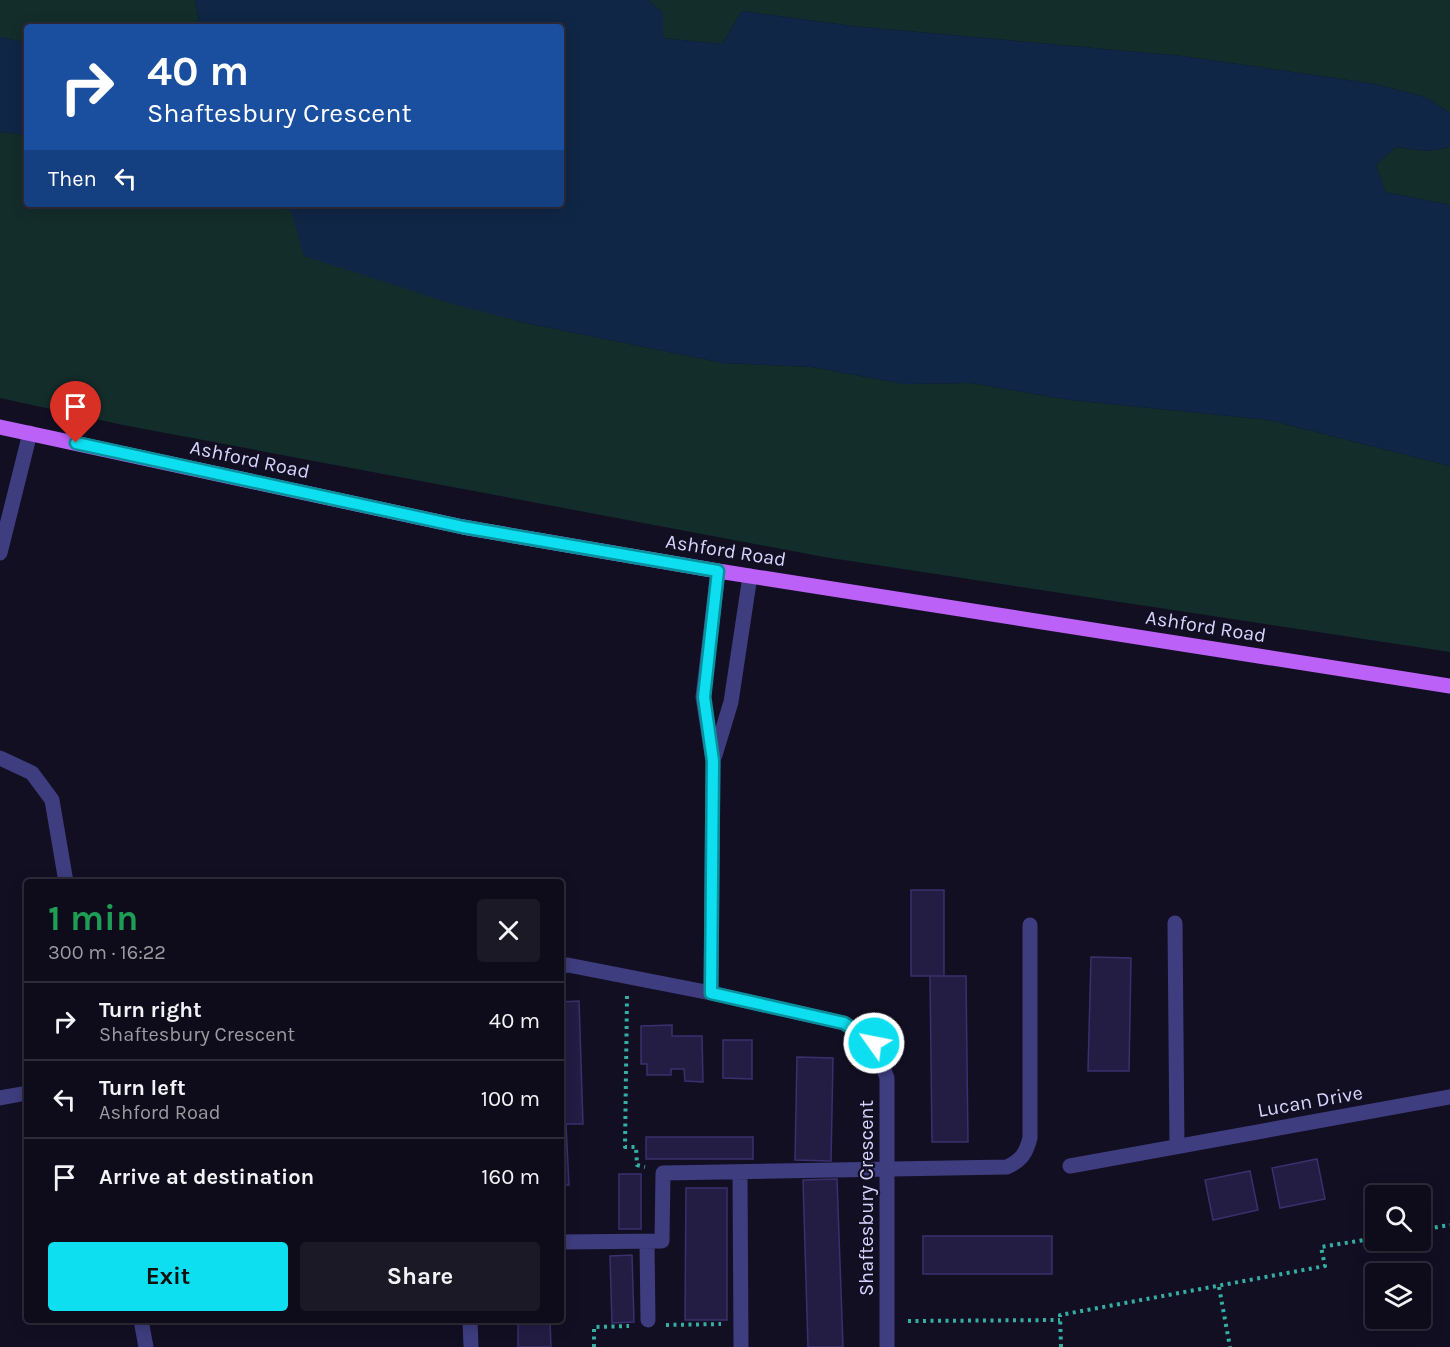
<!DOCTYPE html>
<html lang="en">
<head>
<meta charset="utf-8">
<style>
  :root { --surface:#0e0b1a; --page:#1c1927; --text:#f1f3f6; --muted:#9b9ba2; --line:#2e2b39; --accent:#0ddff0 }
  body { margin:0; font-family:Karla,sans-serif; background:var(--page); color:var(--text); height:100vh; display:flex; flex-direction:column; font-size:22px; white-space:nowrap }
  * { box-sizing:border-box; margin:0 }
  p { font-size:20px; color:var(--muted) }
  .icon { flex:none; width:33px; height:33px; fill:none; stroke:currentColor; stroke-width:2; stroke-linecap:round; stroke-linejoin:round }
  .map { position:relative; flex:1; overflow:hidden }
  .sheet { position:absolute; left:24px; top:879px; width:540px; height:444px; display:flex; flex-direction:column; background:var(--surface); border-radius:6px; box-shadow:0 3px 15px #0003,0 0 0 2px var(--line) }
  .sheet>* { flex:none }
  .hud { position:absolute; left:24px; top:24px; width:540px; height:183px; border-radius:6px; box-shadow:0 3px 15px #0003,0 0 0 2px var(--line); background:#1a4fa0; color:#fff; overflow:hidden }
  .tools { position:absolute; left:1365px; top:1185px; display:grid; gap:12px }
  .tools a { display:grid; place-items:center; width:66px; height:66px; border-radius:6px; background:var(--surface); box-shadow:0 3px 15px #0003,0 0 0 2px var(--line); font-size:30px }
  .pin { position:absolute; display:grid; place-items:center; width:51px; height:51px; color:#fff; margin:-62px -26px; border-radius:50% 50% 50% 0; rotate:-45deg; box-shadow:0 0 6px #0007 }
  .pin .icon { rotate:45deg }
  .me { position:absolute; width:66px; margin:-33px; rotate:303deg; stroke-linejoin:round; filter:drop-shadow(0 0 4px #0008) }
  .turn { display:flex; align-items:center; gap:21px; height:126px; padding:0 24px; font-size:27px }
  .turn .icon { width:78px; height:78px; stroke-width:2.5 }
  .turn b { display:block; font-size:42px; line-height:51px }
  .then { display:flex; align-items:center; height:57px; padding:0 24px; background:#0003; gap:12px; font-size:22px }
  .round { display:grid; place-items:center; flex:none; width:63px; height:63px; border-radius:6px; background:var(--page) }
  .headline { display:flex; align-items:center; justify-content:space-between; height:102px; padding:0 24px }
  h1 { font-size:36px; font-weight:700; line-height:45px; color:#1e9e55 }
  .primary-button { display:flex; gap:12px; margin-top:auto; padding:12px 24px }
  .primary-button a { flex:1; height:69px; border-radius:6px; background:var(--accent); color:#111; font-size:24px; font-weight:700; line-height:69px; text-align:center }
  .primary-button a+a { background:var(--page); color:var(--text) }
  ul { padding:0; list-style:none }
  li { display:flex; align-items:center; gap:18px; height:78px; padding:0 24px; border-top:2px solid var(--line) }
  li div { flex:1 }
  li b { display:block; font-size:22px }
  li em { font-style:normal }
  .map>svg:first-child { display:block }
  .green { fill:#132d2b }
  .water { fill:#102646 }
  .building { fill:#231c43; stroke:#3a306e; stroke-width:1.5 }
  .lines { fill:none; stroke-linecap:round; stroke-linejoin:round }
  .path { stroke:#35afa5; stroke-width:4; stroke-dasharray:3 4.5; stroke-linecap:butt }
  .minor { stroke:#3e3d7f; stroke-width:15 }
  .major { stroke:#bb61f7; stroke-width:15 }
  .route-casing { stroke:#08919c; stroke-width:15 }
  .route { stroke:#0ddff0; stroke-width:10 }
  .labels { text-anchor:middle; stroke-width:4.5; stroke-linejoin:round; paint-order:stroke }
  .street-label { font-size:20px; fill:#d7d4fd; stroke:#120f23 }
</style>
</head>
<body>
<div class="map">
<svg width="1450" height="1347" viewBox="0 0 1450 1347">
  <rect width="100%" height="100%" fill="#120f23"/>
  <path class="green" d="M0,0H195L199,20L189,27H27V43L0,37Z
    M648,0H1450V113L1425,97L1375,84L1182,56L852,26L742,11L722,44L663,38V13Z
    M0,132L27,135V204H275L291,211L391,283L521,322L723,363L812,367L904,384L971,383L1071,400L1269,420L1450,466V652L824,557L123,425L0,398Z
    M1396,147L1427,151L1450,147V205L1385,192L1376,165Z"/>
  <path class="water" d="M195,0H648L663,13V38L722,44L742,11L852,26L1182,56L1375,84L1425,97L1450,113V147L1427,151L1396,147L1376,165L1385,192L1450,205V466L1269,420L1071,400L971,383L904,384L812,367L723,363L521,322L450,303L304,256L291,211L275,204H561V27H189L199,20Z
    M0,37L27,43V135L0,132Z"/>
  <path class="building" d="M911,890H944V976H911Z
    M1091,957L1131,958L1129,1071H1088Z
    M930,976H966L968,1142H932Z
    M579,1001L583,1124H566L569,1185H561V1002Z
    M672,1025V1036H702L703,1082L685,1081L684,1069H671V1075H647V1064H641V1026Z
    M723,1040H752V1079L723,1078Z
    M797,1057L833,1058L831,1161L795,1160Z
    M646,1137H753V1159H646Z
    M1317,1159L1325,1199L1280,1208L1272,1168Z
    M1250,1171L1258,1210L1213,1220L1205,1180Z
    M619,1174H641V1229H619Z
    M837,1179L843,1347H808L803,1180Z
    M686,1188H727V1320H685Z
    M923,1236H1052V1274H923Z
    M632,1255L634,1322L612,1323L610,1256Z
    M518,1320H550L551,1347H518Z"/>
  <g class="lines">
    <path class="path" d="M627,996L625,1147H636L637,1165L645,1167
      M1420,1230L1450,1225
      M1219,1287L1230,1347
      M908,1321L1060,1320
      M666,1325L721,1324
      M594,1347V1327L629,1326
      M1061,1347L1060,1315L1325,1266L1321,1247L1376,1238"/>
    <path class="minor" d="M0,553L30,433
      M715,755L731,702L750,576
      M0,758L32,773L52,800L66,882
      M1175,923L1177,1146
      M561,966L568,965L711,993L844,1023L874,1043L887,1078V1347
      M711,993L713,761L703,697L718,571
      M0,1098L27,1093
      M1070,1166L1450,1097
      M740,1172L741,1346
      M561,1242L662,1241L663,1173L1007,1167C1022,1160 1026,1153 1030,1138V925
      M647,1242L648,1320
      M141,1320L146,1347
      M470,1320L471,1347"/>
    <path class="major" d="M0,427L463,527L718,571L1450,686"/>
  </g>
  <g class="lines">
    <g class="route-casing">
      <path id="route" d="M76,443L463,527L718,571L704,697L713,761L711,993L844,1023L874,1043"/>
    </g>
    <use href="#route" class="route"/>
  </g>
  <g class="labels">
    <g class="street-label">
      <text transform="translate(250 459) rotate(12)" y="7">Ashford Road</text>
      <text transform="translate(726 550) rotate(9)" y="7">Ashford Road</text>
      <text transform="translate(1206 626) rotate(9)" y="7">Ashford Road</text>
      <text transform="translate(1310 1101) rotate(-10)" y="7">Lucan Drive</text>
      <text transform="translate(866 1198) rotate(-90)" y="7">Shaftesbury Crescent</text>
    </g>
  </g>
</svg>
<div class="tools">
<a><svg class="icon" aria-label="search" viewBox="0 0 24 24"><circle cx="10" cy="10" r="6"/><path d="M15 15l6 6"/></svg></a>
<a><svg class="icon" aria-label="layers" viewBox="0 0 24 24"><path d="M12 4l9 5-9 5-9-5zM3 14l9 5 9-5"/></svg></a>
</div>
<div class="pin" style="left:76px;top:443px;background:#d93025"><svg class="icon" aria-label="arrive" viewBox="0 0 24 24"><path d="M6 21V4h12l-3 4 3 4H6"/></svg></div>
<svg class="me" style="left:874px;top:1043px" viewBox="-20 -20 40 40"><circle r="17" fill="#0ddff0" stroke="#fff" stroke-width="3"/><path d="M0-11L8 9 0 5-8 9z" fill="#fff"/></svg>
<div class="hud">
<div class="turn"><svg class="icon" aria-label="right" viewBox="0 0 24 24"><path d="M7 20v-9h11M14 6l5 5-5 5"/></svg><div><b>40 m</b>Shaftesbury Crescent</div></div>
<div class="then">Then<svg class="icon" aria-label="left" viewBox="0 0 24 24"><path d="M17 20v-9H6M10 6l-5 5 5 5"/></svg></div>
</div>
<section class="sheet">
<div class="headline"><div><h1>1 min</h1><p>300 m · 16:22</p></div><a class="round"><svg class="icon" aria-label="close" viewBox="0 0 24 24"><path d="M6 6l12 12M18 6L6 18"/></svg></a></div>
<ul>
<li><svg class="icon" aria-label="right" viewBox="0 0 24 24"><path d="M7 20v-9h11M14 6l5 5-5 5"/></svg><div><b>Turn right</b><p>Shaftesbury Crescent</p></div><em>40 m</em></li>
<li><svg class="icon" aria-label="left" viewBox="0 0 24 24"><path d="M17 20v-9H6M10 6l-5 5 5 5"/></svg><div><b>Turn left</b><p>Ashford Road</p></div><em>100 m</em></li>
<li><svg class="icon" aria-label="arrive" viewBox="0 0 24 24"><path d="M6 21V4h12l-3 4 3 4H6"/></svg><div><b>Arrive at destination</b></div><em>160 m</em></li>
</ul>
<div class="primary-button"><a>Exit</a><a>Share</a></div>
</section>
</div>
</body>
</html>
